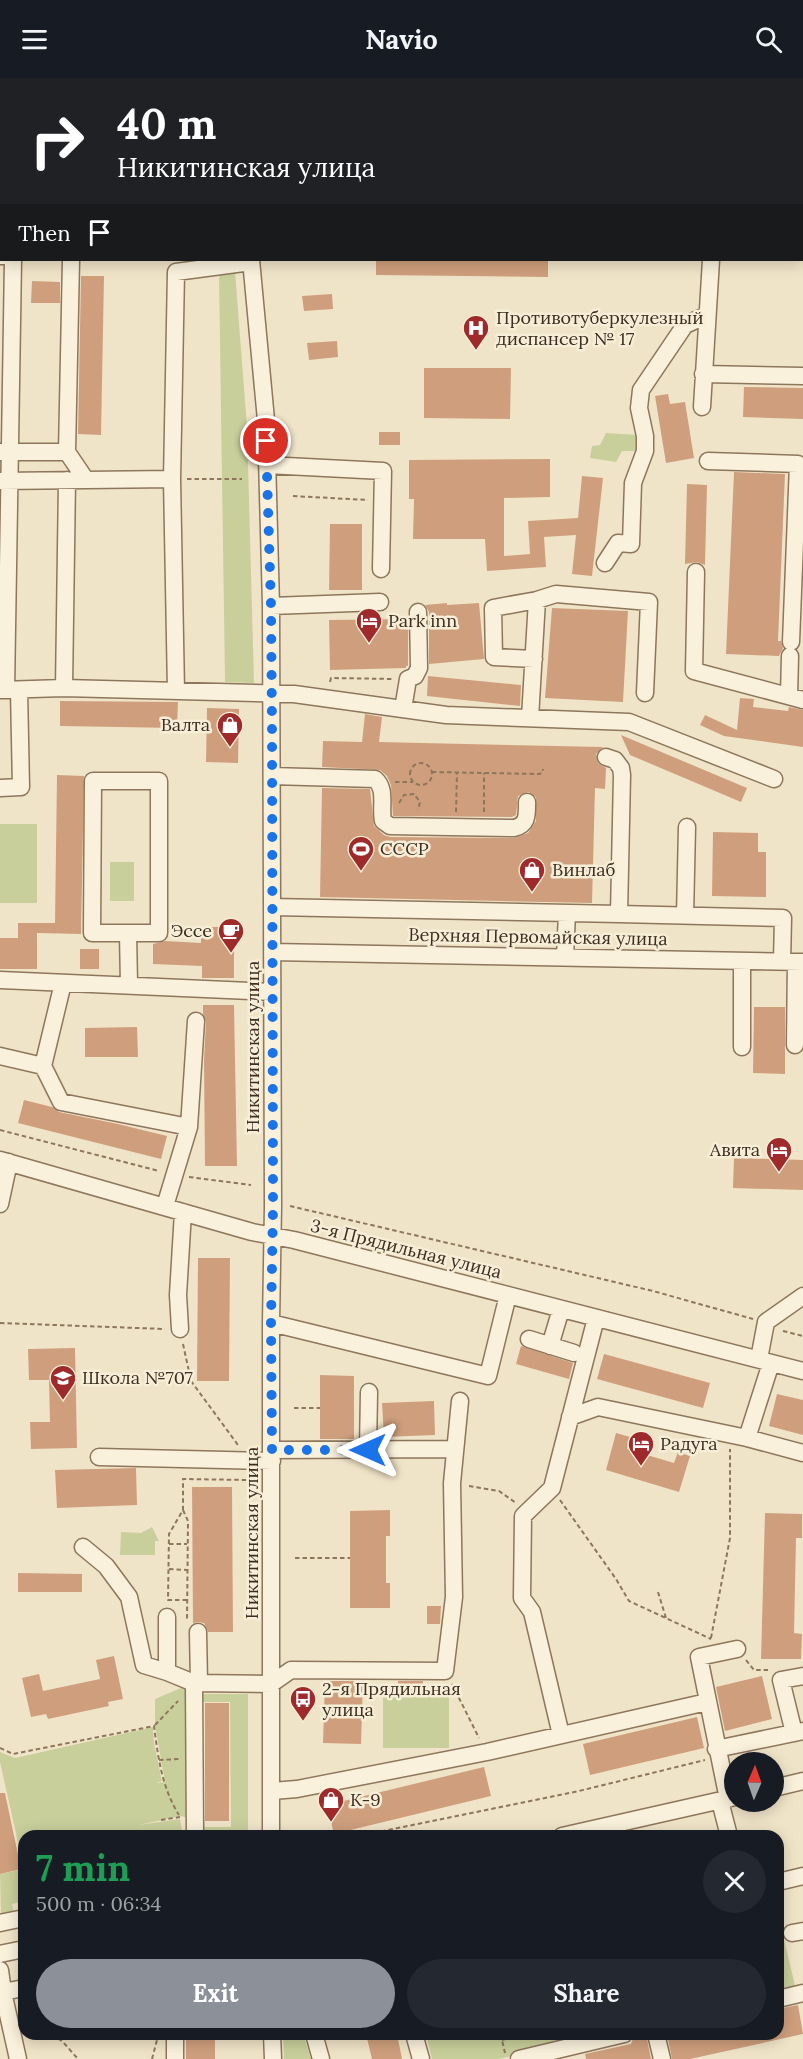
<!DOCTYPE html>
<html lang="en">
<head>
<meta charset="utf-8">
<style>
  :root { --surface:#171b24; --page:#242831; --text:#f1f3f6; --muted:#9ea1a6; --accent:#8c9099 }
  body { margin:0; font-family:Lora,serif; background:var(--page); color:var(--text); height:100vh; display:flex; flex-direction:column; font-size:22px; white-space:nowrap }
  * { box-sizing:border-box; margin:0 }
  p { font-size:20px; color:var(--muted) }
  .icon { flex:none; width:33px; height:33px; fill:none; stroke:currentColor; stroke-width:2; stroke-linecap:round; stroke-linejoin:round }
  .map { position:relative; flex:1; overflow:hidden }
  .details { position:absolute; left:18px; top:1752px; width:766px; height:210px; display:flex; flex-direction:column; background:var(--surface); border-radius:18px; box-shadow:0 3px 15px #0003 }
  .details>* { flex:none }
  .banner { position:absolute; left:0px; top:0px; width:804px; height:183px; box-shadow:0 3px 15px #0003; background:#202124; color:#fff; overflow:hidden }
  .needle { width:39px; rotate:2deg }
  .tools { position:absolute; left:724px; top:1674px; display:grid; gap:12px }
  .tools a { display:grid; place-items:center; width:60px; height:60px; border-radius:50%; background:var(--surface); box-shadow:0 3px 15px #0003; font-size:30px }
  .pin { position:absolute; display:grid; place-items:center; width:51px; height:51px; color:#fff; margin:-26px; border:3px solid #fff; border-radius:50%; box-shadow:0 2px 6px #0007 }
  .me { position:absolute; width:66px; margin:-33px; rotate:270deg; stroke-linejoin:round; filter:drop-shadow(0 0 4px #0008) }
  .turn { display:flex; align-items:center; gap:21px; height:126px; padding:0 18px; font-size:27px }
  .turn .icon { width:78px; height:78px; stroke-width:2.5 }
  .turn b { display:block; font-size:42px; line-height:51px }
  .then { display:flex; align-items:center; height:57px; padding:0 18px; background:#0003; gap:12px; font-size:22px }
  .round { display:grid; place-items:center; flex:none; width:63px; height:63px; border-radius:32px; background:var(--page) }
  .summary { display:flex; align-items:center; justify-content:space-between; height:102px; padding:0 18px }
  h1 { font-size:36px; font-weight:800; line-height:45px; color:#1e9e55 }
  .action { display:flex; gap:12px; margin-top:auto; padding:12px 18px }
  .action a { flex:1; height:69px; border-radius:36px; background:var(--accent); color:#fff; font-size:24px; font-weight:800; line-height:69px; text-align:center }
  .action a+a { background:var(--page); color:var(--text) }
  header { display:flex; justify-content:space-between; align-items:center; height:78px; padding:0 18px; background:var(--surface); font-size:27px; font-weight:800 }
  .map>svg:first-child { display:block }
  .green { fill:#c9cf9b }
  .building { fill:#cf9f7d }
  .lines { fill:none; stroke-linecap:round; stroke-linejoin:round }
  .minor-casing { stroke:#8d765c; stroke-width:19 }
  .major-casing { stroke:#5b4430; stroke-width:23 }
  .path { stroke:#8d765c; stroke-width:2; stroke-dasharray:4.5 3; stroke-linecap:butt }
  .minor { stroke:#faf1dc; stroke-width:16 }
  .major { stroke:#f3d9a0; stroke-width:21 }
  .route { stroke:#1a73e8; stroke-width:10; stroke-dasharray:0 18 }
  .labels { text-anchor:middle; stroke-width:5; stroke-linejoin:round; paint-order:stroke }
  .poi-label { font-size:18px; fill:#3d2e20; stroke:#f7eed8; text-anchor:start }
  .street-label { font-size:18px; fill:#3d2e20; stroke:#f7eed8 }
</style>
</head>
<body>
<header><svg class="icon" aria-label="menu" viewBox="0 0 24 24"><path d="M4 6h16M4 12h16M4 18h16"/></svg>Navio<svg class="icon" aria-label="search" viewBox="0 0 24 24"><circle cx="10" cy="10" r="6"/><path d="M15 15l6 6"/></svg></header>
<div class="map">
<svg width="803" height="1981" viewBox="0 0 803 1981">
  <rect width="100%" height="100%" fill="#f0e4c8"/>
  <path class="green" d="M0,0H220V1L2,2L1,50L0,49Z
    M240,0H803V79L802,2H240Z
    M235,193L247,349L254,605L225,604L219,197Z
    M606,355L638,357V373H622L616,384L590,380L592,368L600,367Z
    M0,746H37V825H0Z
    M110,784H134V823H110Z
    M152,1449L159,1463H155V1477H120L121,1454L141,1455Z
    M188,1607V1740L181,1738L138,1747L180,1741L182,1752L155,1758H24L23,1787L0,1684V1674L15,1680L153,1649L154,1665L162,1703L156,1705L165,1704L155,1648V1621Z
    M383,1615H449V1670H383Z
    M198,1616H248V1758H198V1749H231L230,1624H198Z
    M24,1791V1823L12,1826L14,1837L1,1839L0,1796Z
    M778,1836L796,1912L778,1916Z
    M283,1956H303L311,1981H284Z
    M426,1956H566L568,1965L499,1981H432Z"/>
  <path class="building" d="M376,182H548V199L376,197Z
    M81,198H104L101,357L78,356Z
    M32,203L60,204V225H31Z
    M332,216L333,231L304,233L302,218Z
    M337,263L338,279L309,282L307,265Z
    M424,290H511L510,341L424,340Z
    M744,309L803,310V341L743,339Z
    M668,316L670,326L685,324L694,380L666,385L655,318Z
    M379,354H400V367H379Z
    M550,381V419L504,420V478L530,476L528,443L578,440L582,398L603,400L592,498L572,496L576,457L544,459L546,489L487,493L485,461H413L414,421H409V382Z
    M734,394L785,396L778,563H781L783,570L779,578L726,576Z
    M687,406L707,407L705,487L697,484L685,486Z
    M330,446H362V512H329Z
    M447,525V527L479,525L484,581L429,586V534L425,527Z
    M552,530L628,533L623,624L545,620Z
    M408,541V588H406V590L330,592L329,542Z
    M428,598L521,607L520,628L427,618Z
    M740,620L754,621L753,629L788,633L789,629L803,632V669L724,658L700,647L705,637L737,652Z
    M60,623L178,624L177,650L60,648Z
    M207,630L239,631L238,685L206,684Z
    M365,636L382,639L379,664L603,669L596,676L598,685L606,690L605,711L595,710L592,825L320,819L322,710L370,711L374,748L384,757L390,759L514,760L528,755L536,743V719L528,714L518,718L516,737L512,739L393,738L391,707L387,698L380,692L322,689L323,663L362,664Z
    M621,657L747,710L741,724L630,677Z
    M57,697L84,698L81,856L37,855V891H0V860H18V845H55Z
    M713,754L758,755V774H766V819L712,818Z
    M201,849H234V900H202V888L153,886V866L165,863L201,865Z
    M80,871H99V891H80Z
    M203,927H234L237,1088H205L204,982L206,944L203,936Z
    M754,929H785V996L753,995Z
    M137,949L138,979H85V950Z
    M24,1022L52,1029L59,1034L118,1046L167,1058L161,1081L18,1045Z
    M734,1080L803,1082V1112L733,1110Z
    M198,1180H230L229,1303H197Z
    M521,1268L573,1285L569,1301L516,1286Z
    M75,1270L77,1370L31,1371L30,1344H50L49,1302H29L28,1271Z
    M604,1276L710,1305L703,1330L597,1301Z
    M320,1297L354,1298V1361H320Z
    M777,1316L803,1322V1357L769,1348Z
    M434,1323L435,1357L384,1359L382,1325Z
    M616,1355L630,1359L627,1371L674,1385L678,1374L690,1378L679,1414L606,1392Z
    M136,1390L137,1427L57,1430L55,1392Z
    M192,1409H232L233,1554H208L204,1545L198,1544L193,1545Z
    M390,1432V1458H386V1505H390V1530H350V1433Z
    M765,1435L802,1436V1460H796L794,1555L802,1556L801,1581H761Z
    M18,1495L82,1496V1514H18Z
    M427,1528H441L440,1546H427Z
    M114,1578L123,1621L108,1624L109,1628L48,1641L46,1636L31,1639L22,1600L39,1596L43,1613L100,1601L96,1582Z
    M762,1598L772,1641L725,1653L716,1609Z
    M325,1603H363L361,1666L323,1665Z
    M398,1603H423V1614H398Z
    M205,1625H229V1743H205Z
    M697,1639L704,1670L590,1697L583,1666Z
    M484,1689L491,1718L334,1756L327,1727Z
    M0,1715H5L21,1791L0,1796Z
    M798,1927L803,1956L690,1981H672L667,1956H778V1931Z
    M186,1956H215V1981H186Z
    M366,1956H397L402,1981H372Z
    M643,1956H646L651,1981H586L585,1976L631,1966L634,1958Z"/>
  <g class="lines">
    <g class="minor-casing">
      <path id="minor" d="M232,0V2
        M0,178H2
        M71,182L67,374L86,402
        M251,182L266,342L271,528L273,1128L271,1245V1758
        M703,296L803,298
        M702,329L711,182
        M0,374H67
        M708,383L798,386L791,564
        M267,387L383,393L381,491
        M0,403L172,401
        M605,485L618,465L631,466L633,405L645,373V358L639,330L641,312L685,247L707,237
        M696,494L694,593L803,622
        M271,528L380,524
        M534,581L494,579L493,530L537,522
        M64,610L67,402
        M0,612L64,610L294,616L446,637L629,644L774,701
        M6,612L13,182
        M176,613L172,401L176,194L251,184
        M789,618L790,578
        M403,631L408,601L415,598L419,590L418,534
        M530,640L537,522L556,516L649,524L645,615
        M272,698L375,701C387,711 380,729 383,743L390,748L514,750C528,747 527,737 527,724
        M0,710L21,709L19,612
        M272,829L619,836L622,697L621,690L615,682L606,679
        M619,836L783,840L782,884
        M685,838L687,749
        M128,855H159V703H93L92,855H128L129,907
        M272,874L803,884
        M565,879L567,835
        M742,883V969
        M0,902L272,914
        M795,967L796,884
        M0,978L43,988L61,1024L189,1049L196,943
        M43,988L63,905
        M0,1082L252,1154L294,1162L803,1293
        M0,1126L9,1084
        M165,1128L189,1049
        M271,1245L488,1298L508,1217
        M180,1251L178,1217L183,1134
        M529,1261L574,1275
        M550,1268L561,1231
        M759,1281L766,1244L803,1218
        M771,1285L747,1360L803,1375
        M570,1339L598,1329L747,1360
        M272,1372L455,1371
        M368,1372L369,1314
        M99,1379L272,1383
        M83,1469L106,1488L129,1519L144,1587L167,1594
        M167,1539V1594L194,1605L271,1606L291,1592L445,1593L454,1519L452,1405L460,1323
        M198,1554L199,1605
        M194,1605L195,1758
        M794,1655L781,1602L803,1598
        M561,1657L532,1534L522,1520L523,1438L552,1410L596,1240
        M716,1671L803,1653
        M774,1710L803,1703
        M272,1713L297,1711L487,1674L707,1624
        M728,1721L699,1579L737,1571
        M720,1723L729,1758
        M562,1758L735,1719
        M778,1804L803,1798
        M0,1845L24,1840
        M792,1855L803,1853
        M0,1876L24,1871
        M0,1892L3,1914L18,1981
        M3,1914L24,1910
        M778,1921L803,1915
        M175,1956V1981
        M272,1956L273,1981
        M314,1956L321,1981
        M414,1956L421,1981
        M656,1956L662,1981
        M519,1981L624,1956"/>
    </g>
    <g class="major-casing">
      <path id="major" d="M0,59H2
        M802,86H803"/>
    </g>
    <path class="path" d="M624,0L687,2
      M280,2L389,0
      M421,2V0
      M563,2V0
      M802,9H803
      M802,63H803
      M802,65H803
      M187,401H242
      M293,418L368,422
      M330,604L331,600L393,601
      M410 696a11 11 0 1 1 22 0a11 11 0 1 1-22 0Z
      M432,694L539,696L542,695L543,691
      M395,704H413
      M399,725L404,717L414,716L420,724L418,732
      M456,734L457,695
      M484,734V695
      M0,1052L159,1093
      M189,1099L251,1107
      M290,1128L653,1213L753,1241
      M0,1245L165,1251
      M783,1253L803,1258
      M183,1266L191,1303L238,1367
      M294,1330H320
      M469,1408L499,1413L516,1425
      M560,1422L616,1501L629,1523L711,1561
      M183,1432L188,1443L187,1541
      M169,1466H187
      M295,1480H350
      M169,1491L187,1492
      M658,1514L666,1540
      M187,1522H168L169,1456L183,1432V1401L250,1402
      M711,1560L730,1460V1371
      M746,1582L754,1592H768
      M452,1606L479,1660
      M155,1647L178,1623
      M0,1670L13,1676L154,1648C158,1679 162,1710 179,1737
      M159,1682L179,1681
      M161,1742L180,1739
      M359,1758L579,1713L705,1682
      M52,1956L63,1964L78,1981
      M490,1956L502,1962L505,1975
      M502,1962L524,1956
      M537,1962L540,1956
      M152,1981L158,1958"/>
    <use href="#minor" class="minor"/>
    <use href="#major" class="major"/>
  </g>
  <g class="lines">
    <path class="route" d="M266,363L271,528L272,650L273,1128L271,1245L272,1372H368"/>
  </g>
  <defs>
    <g id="hospital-pin" transform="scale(1.35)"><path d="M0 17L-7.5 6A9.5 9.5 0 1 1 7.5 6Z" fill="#9e2a2b" stroke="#f7eed8"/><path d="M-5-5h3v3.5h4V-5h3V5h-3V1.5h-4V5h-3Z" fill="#fff"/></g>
    <g id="hotel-pin" transform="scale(1.35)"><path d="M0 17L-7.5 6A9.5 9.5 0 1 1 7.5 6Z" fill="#9e2a2b" stroke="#f7eed8"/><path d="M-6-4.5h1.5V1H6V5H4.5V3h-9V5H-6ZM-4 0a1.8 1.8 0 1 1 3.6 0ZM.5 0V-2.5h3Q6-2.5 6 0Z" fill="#fff"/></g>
    <g id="shop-pin" transform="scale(1.35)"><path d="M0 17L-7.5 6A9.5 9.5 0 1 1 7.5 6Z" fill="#9e2a2b" stroke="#f7eed8"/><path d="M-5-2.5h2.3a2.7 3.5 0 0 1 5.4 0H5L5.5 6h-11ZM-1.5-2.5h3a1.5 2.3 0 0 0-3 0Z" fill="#fff"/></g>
    <g id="stadium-pin" transform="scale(1.35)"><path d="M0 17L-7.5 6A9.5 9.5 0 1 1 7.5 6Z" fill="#9e2a2b" stroke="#f7eed8"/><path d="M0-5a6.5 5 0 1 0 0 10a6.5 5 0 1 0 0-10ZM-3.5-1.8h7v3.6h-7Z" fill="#fff"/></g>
    <g id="cafe-pin" transform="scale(1.35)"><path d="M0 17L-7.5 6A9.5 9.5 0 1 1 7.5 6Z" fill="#9e2a2b" stroke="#f7eed8"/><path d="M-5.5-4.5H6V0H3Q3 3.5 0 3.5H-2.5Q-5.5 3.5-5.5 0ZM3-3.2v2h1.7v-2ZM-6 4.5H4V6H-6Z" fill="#fff"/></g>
    <g id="school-pin" transform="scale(1.35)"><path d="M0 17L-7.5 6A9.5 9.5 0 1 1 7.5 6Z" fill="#9e2a2b" stroke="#f7eed8"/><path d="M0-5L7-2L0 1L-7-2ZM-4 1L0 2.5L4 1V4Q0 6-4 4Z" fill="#fff"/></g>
    <g id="bus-pin" transform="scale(1.35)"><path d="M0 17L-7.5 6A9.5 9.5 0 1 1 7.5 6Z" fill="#9e2a2b" stroke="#f7eed8"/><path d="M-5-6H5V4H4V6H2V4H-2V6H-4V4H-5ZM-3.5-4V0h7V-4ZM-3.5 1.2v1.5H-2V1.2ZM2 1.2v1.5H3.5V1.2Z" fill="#fff"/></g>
  </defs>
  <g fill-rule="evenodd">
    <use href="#hospital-pin" x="476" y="250"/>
    <use href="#hotel-pin" x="369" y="543"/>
    <use href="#shop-pin" x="230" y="647"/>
    <use href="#stadium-pin" x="361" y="771"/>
    <use href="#shop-pin" x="532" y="792"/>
    <use href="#cafe-pin" x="231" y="853"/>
    <use href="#hotel-pin" x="779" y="1072"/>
    <use href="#school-pin" x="63" y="1300"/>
    <use href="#hotel-pin" x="641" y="1366"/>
    <use href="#bus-pin" x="303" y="1621"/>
    <use href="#shop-pin" x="331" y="1722"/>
  </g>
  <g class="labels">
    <g class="poi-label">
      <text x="496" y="246">Противотуберкулезный<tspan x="496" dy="21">диспансер № 17</tspan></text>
      <text x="388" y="549">Park inn</text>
      <text x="210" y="653" text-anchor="end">Валта</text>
      <text x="380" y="777">СССР</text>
      <text x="552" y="798">Винлаб</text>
      <text x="212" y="859" text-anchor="end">Эссе</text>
      <text x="760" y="1078" text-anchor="end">Авита</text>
      <text x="82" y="1306">Школа №707</text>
      <text x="660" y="1372">Радуга</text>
      <text x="322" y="1617">2-я Прядильная<tspan x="322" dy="21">улица</tspan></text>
      <text x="350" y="1728">К-9</text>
    </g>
    <g class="street-label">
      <text transform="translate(538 859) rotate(1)" y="6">Верхняя Первомайская улица</text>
      <text transform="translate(253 969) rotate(-90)" y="6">Никитинская улица</text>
      <text transform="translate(406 1171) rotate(14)" y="6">3-я Прядильная улица</text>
      <text transform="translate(252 1455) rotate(-90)" y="6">Никитинская улица</text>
    </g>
  </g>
</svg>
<div class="tools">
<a><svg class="needle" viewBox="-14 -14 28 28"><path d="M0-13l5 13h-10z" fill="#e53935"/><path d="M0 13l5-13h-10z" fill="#9ea1a6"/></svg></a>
</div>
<div class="pin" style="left:266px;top:363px;background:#d93025"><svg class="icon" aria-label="arrive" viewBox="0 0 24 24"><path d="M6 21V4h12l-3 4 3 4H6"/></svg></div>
<svg class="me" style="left:368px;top:1372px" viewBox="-20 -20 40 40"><path d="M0-17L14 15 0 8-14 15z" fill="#1a73e8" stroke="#fff" stroke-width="4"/></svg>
<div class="banner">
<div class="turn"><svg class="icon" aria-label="right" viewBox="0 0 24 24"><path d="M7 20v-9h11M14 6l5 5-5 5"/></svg><div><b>40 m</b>Никитинская улица</div></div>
<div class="then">Then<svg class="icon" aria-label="arrive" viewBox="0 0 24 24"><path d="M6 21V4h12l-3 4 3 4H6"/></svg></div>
</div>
<section class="details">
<div class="summary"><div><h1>7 min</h1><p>500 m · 06:34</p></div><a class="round"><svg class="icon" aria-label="close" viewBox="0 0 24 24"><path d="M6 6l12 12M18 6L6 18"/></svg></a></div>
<div class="action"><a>Exit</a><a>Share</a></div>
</section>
</div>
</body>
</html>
